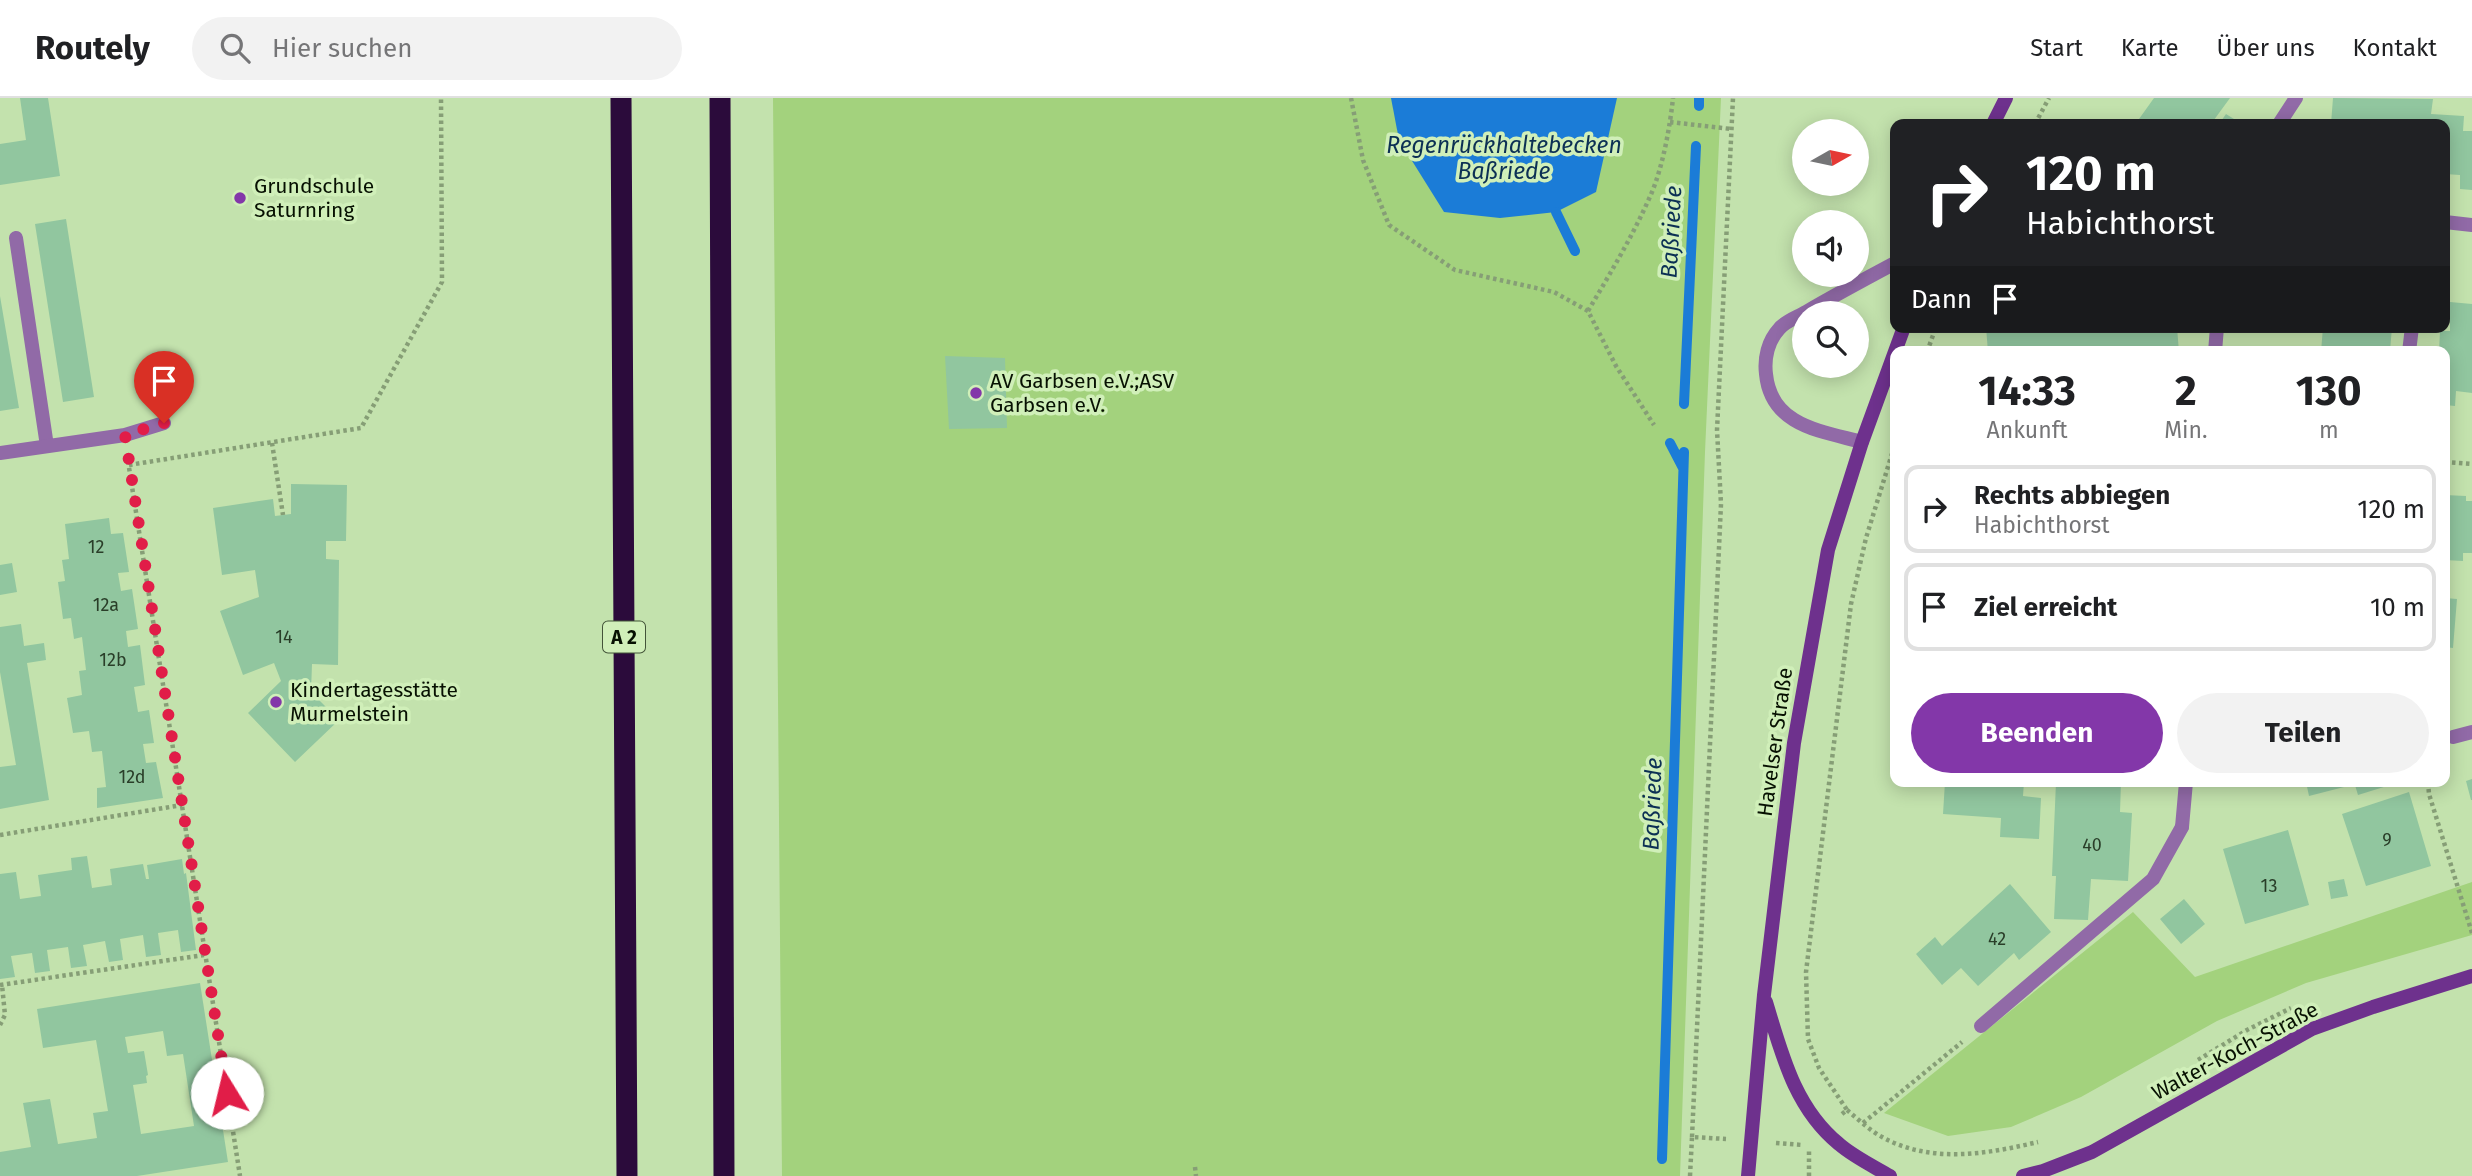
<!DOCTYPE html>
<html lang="de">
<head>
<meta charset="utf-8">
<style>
  :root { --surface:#fff; --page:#f2f2f2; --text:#202124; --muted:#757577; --line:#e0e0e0; --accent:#8337a9 }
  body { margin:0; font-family:"Fira Sans",sans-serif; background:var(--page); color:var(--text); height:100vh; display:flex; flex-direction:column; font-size:26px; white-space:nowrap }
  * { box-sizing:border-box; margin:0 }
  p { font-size:23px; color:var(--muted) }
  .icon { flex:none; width:38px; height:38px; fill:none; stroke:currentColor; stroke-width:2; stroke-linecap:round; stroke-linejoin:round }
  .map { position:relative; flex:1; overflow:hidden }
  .side { position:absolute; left:1890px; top:248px; width:560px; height:441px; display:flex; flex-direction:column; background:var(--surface); border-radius:14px; box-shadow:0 4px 18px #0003 }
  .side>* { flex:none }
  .top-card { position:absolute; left:1890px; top:21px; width:560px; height:214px; border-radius:14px; box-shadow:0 4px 18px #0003; background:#202124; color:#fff; overflow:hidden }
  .needle { width:46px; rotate:81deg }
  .controls { position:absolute; left:1792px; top:21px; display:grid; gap:14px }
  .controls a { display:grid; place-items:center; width:77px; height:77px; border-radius:50%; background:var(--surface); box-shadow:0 4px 18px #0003; font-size:35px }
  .pin { position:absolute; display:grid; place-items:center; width:60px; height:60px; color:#fff; margin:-72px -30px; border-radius:50% 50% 50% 0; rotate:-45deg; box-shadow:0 0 7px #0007 }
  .pin .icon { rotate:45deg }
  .me { position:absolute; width:77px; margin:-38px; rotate:351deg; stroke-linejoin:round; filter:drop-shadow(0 0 5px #0008) }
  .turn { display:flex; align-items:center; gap:24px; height:147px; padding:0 21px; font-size:32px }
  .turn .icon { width:91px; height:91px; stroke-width:2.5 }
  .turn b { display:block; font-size:49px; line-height:60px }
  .then { display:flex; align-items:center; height:66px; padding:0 21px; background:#0003; gap:14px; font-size:26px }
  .eta { display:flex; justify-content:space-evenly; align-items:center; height:119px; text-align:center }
  .eta b { font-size:42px; font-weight:700; line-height:49px }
  .cta { display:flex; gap:14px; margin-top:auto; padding:14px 21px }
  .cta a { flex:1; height:80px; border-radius:42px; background:var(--accent); color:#fff; font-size:28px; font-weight:700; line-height:80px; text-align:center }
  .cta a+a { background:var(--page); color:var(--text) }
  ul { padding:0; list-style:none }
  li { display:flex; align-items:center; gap:21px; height:88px; margin:0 14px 10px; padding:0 7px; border:4px solid var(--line); border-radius:14px }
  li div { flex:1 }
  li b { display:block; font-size:26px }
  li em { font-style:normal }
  header { display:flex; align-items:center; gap:42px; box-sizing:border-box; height:98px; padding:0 35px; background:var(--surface); border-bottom:2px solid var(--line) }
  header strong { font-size:33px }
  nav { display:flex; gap:38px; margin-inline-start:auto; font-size:24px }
  .search { width:490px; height:63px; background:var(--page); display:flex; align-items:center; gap:18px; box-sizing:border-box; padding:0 24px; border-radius:38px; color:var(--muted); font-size:26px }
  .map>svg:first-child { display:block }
  .green { fill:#a3d27d }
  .water { fill:#1b7cd7 }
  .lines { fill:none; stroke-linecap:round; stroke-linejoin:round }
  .stream { stroke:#1b7cd7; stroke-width:10 }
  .building { fill:#91c69f; fill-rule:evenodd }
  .path { stroke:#869e76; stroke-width:4.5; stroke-dasharray:3.5 3.5; stroke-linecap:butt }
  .lane { stroke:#916aa7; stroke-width:14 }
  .street { stroke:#916aa7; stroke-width:14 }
  .secondary { stroke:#6e318d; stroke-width:14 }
  .highway { stroke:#2b0b3b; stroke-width:21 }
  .route { stroke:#e11d48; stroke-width:12; stroke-dasharray:0 21.6 }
  .poi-dot { fill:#8337a9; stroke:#d0efb9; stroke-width:2.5 }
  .labels { text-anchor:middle; stroke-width:7; stroke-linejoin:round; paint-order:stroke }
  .number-label { font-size:18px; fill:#2a3e29 }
  .shield { fill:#d0efb9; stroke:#435439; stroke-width:2 }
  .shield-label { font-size:19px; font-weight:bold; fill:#071102 }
  .poi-label { font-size:21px; fill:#071102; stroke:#d0efb9; text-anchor:start }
  .street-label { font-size:21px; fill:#071102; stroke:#d0efb9 }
  .water-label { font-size:23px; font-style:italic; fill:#0c3054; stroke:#d0efb9 }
</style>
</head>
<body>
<header>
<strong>Routely</strong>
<div class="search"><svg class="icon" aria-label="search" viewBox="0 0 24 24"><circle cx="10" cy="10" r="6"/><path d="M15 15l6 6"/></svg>Hier suchen</div>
<nav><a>Start</a><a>Karte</a><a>Über uns</a><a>Kontakt</a></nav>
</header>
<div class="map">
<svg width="2472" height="1078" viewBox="0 0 2472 1078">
  <rect width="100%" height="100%" fill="#c3e2ad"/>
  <path class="green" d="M773,0H1721L1705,354L1680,1078H782Z
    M2472,784V837L2306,885L2217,923L2081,999L2011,1029L1948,1038L1884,1015L2133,814L2195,879Z"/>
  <path class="water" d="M1391,0H1617L1596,94L1556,114L1500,120L1444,114L1399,42Z"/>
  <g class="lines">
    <path class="stream" d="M1699,8V0
      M1556,114L1575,153
      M1684,306L1696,48
      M1670,345L1683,370
      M1662,1061L1684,354"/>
  </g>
  <path class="building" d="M20,0H48L60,78L0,87V46L26,42Z
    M2154,0H2230L2211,26H2146L2139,21Z
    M2333,0L2433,1L2431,16L2464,18L2463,33H2472V92L2460,91V77L2445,76V26H2331Z
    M2226,16L2242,26H2219Z
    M66,121L94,299L63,304L35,126Z
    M1804,148V161L1799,163L1795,153Z
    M0,198L19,310L0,313Z
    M2450,204L2472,206V295L2456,293L2455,308L2445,307V254H2439L2440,233H2450Z
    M1986,229H2177L2179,254H1988Z
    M2323,229H2392L2390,253L2321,254Z
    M945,258L1005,260L1007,330L949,331Z
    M291,386L347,387L346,443H326V461L339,462L338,567L312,566L311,594L339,622L295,664L248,615L281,583L274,565L243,577L220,513L259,499L255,472L222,477L213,410L273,401L275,418L291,416Z
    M2445,397L2466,398V403H2472V455H2463V463L2445,462Z
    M109,420L111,436L123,435L129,474L118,475L121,493L132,491L138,531L126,533L128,549L140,547L145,587L134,589L138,614L149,612L154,645L143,646L146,665L156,664L163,700L97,710V690L106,689L102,653L92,654L89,633L73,635L67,600L82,597L79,573L86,572L82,539L74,541L71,520L63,521L58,484L65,483L62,462L69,461L65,426Z
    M12,465L17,494L0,497V467Z
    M2445,500L2457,501L2453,550L2445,549Z
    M21,526L24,548L44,545L46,562L27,565L49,702L0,711V669L16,667L0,574V529Z
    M2472,681V702H2471L2466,683Z
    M1945,684H2024L2023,698L2041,700L2039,741L2000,739L2001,720L1943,716Z
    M2056,684H2121L2120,714L2132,715L2128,783L2091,781L2088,822L2054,821L2056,778H2052Z
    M2306,684H2344V689L2309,698Z
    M2354,684H2386L2387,688L2358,697Z
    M2409,694L2431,768L2366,788L2342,716Z
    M2288,732L2309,807L2245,826L2223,751Z
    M87,758L92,790L112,787L110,771L143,766L146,781H149L147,767L182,761L184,776L186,775L196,852L181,854L178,832L158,835L161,857L146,859L143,837L120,841L123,862L109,864L105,843L83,847L87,868L71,870L68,849L47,852L50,873L35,875L32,855L11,858L15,879L0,881V776L16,774L20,801L41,798L38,777L72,772L71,760Z
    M2344,781L2348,798L2331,801L2328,784Z
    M2010,786L2051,834L2019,862L2014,855L1978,888L1961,870L1942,887L1916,856L1935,839L1942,848Z
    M2184,801L2205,826L2181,846L2160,821Z
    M200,885L228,1064L137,1078H0V1054L31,1049L23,1005L50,1001L58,1046L97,1040L93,1015L108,1013L96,942L43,950L37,911ZM163,933L167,958L183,956L194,1028L141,1036L133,987L147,985L146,978L148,977L144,953L128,955L125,939Z"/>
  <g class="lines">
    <path class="path" d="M1351,0L1363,62L1389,127L1455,172L1554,194L1588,213L1616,268L1654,327
      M1670,24L1731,31
      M2035,26L2049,0
      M1588,213C1611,174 1634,136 1652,94C1663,67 1670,29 1673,0
      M1927,254L1936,229
      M272,345L283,417
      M128,363L240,1078
      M2445,364L2472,366
      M129,367L361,330L442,184L441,0
      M2428,684L2429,696L2472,835
      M0,737L182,707
      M0,887L204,857
      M0,927L5,917L2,887
      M2198,962L2247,932L2291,910
      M1847,1012C1858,1021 1869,1032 1882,1039C1931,1066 1987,1056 2038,1044
      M1842,1016L1847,1012L1819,970L1808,941L1806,874L1851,506L1866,440L1895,346
      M1863,1025L1962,944
      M1692,1039L1721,406L1717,332L1733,0
      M1776,1045L1802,1047
      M1195,1069L1196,1078
      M1690,1078L1692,1039L1726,1041
      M1809,1078V1053"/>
    <path class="lane" d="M16,140L47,348
      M2409,254L2412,229
      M1862,344C1821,333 1771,328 1766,276C1764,260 1768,243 1779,231C1785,223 1798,219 1806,214C1835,197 1865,181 1895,165
      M1981,928L2153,781L2182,729"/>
    <path class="street" d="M2279,26L2296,0
      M2445,124L2472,127
      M2215,254L2217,229
      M0,355L125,337L164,325
      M2453,639L2472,634
      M2182,729L2186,684"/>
    <path class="secondary" d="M1993,26L2006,0
      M1766,904C1782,957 1795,1010 1839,1046C1854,1059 1873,1068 1890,1078
      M1748,1078L1764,897L1794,645L1828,452L1862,344L1904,229
      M2023,1078L2043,1073L2092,1054L2312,931L2373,909L2472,878"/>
    <path class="highway" d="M621,0L627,1078
      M720,0L724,1078"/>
  </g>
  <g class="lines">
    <path class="route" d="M164,325L125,337L227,995"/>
  </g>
  <g class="poi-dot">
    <circle cx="240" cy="100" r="7"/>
    <circle cx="976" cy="295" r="7"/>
    <circle cx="276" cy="604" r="7"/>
  </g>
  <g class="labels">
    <g class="number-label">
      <text x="96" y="455">12</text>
      <text x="106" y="513">12a</text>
      <text x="284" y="545">14</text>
      <text x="113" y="568">12b</text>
      <text x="132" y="685">12d</text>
      <text x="2387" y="748">9</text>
      <text x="2092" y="753">40</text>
      <text x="2269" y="794">13</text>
      <text x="1997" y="847">42</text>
    </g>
    <rect class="shield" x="603" y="523.5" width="42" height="31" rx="5"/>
    <g class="shield-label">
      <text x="624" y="546">A 2</text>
    </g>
    <g class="poi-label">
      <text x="254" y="95">Grundschule<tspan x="254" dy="24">Saturnring</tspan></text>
      <text x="990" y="290">AV Garbsen e.V.;ASV<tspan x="990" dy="24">Garbsen e.V.</tspan></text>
      <text x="290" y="599">Kindertagesstätte<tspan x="290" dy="24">Murmelstein</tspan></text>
    </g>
    <g class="street-label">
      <text transform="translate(1775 644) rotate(-82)" y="7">Havelser Straße</text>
      <text transform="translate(2235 953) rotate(-28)" y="7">Walter-Koch-Straße</text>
    </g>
    <g class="water-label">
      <text x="1504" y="55">Regenrückhaltebecken<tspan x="1504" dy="26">Baßriede</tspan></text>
      <text transform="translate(1671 134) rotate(-87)" y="8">Baßriede</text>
      <text transform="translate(1652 706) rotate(-88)" y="8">Baßriede</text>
    </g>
  </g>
</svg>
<div class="controls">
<a><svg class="needle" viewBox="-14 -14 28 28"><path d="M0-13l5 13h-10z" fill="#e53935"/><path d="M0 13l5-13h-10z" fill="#757577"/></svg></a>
<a><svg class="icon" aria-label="sound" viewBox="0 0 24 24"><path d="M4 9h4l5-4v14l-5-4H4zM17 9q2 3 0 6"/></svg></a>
<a><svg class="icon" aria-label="search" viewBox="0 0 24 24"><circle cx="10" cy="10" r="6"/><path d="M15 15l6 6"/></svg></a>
</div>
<div class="pin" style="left:164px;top:325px;background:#d93025"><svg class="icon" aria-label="arrive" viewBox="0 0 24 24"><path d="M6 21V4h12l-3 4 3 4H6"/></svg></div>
<svg class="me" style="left:227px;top:995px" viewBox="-20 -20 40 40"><circle r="19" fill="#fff"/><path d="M0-13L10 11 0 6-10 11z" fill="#e11d48"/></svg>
<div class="top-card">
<div class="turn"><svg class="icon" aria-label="right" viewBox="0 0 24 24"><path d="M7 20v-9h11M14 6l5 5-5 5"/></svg><div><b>120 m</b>Habichthorst</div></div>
<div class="then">Dann<svg class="icon" aria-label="arrive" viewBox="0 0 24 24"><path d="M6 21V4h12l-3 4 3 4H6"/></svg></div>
</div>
<section class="side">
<div class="eta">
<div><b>14:33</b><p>Ankunft</p></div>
<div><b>2</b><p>Min.</p></div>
<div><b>130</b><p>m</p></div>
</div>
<ul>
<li><svg class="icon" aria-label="right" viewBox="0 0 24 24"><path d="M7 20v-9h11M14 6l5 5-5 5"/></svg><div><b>Rechts abbiegen</b><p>Habichthorst</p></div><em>120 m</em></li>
<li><svg class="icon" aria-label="arrive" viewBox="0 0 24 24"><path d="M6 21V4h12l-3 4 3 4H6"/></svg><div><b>Ziel erreicht</b></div><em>10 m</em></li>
</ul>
<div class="cta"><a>Beenden</a><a>Teilen</a></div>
</section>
</div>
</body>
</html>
